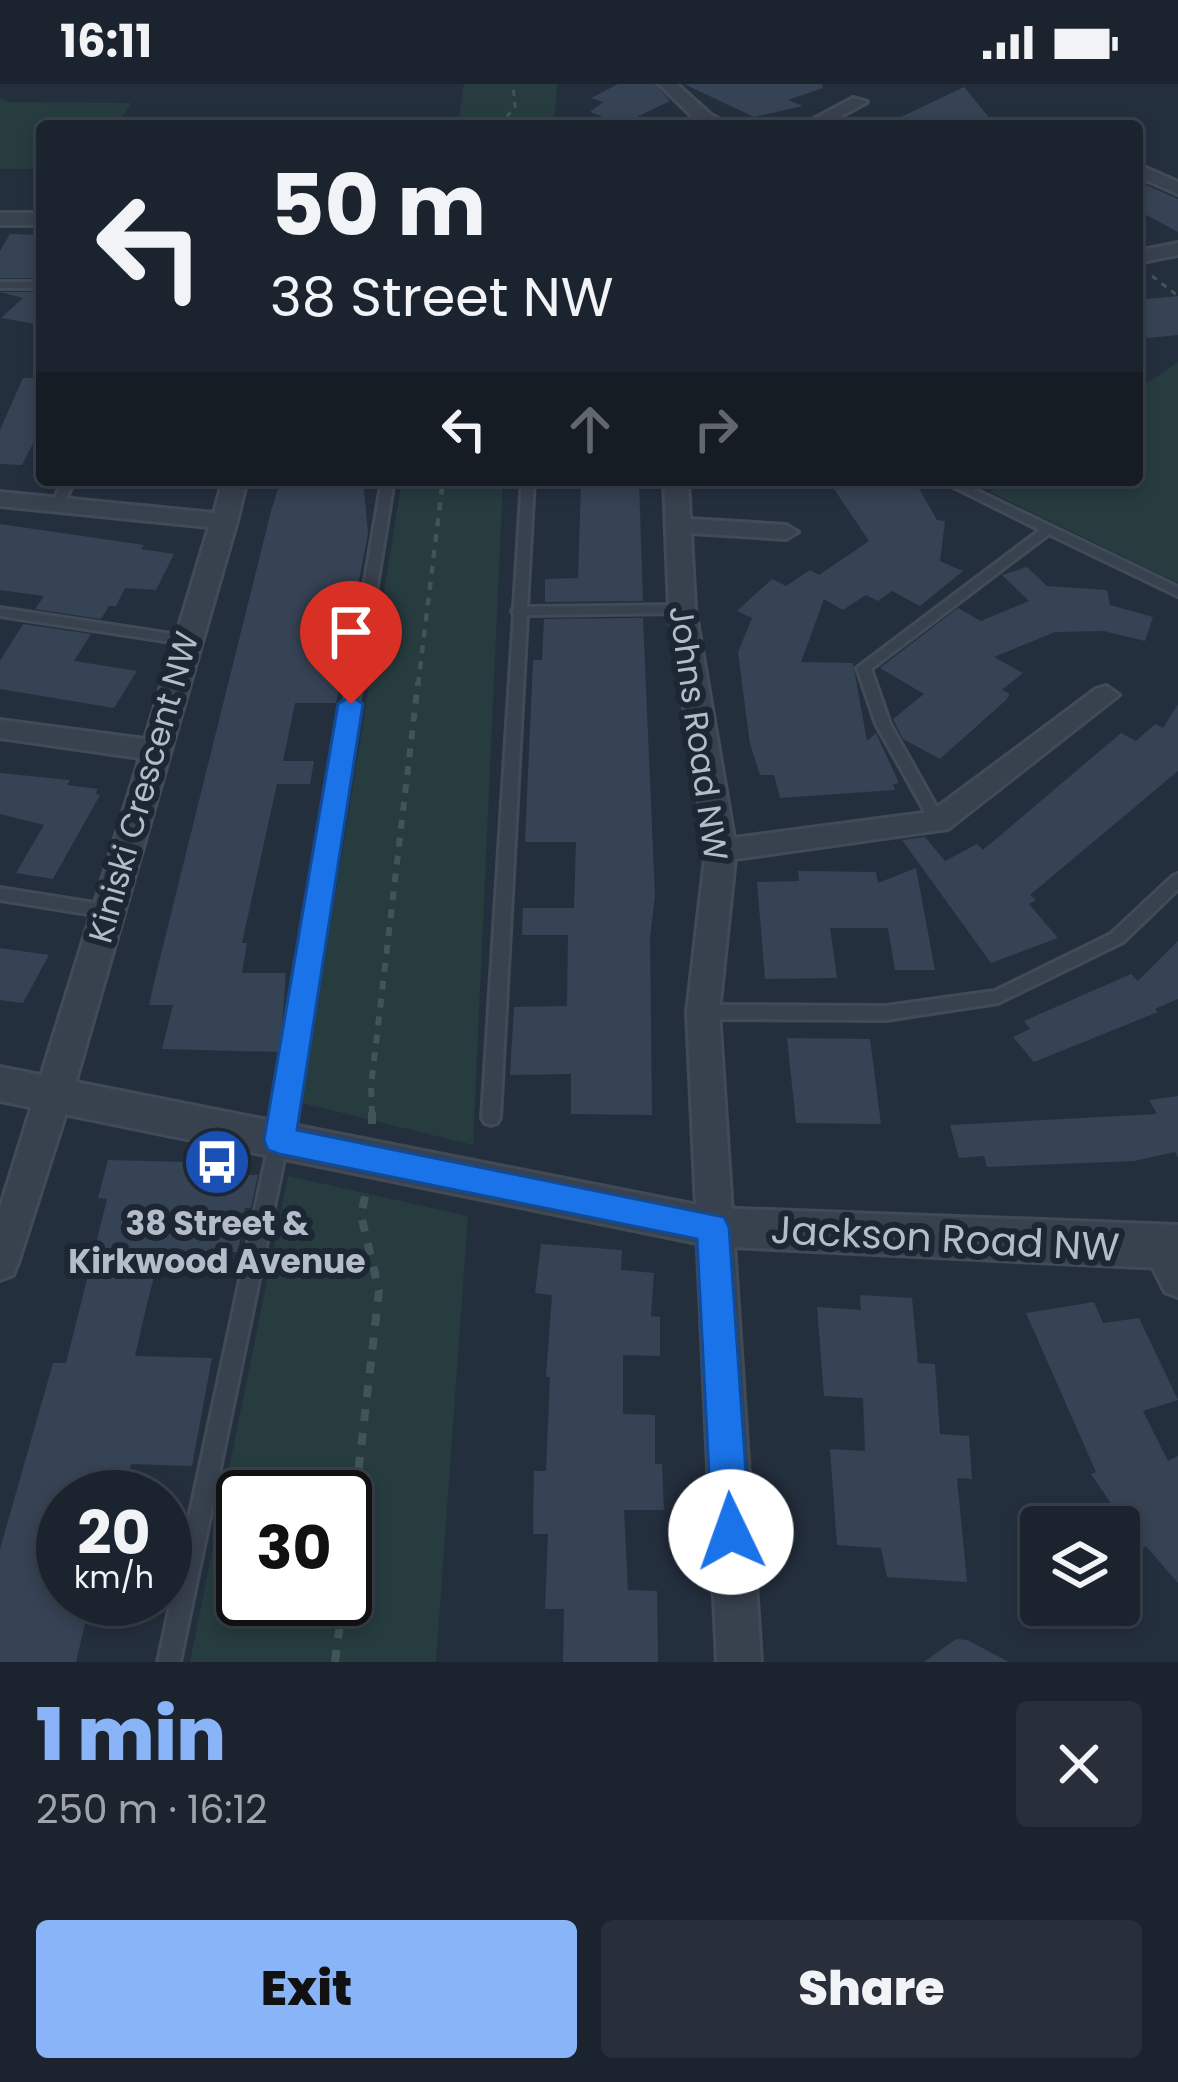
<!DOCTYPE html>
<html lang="en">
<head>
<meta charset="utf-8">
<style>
  :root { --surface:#1b232e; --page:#282f3a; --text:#f1f3f6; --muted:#a0a4aa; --line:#39404a; --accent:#8ab4f8 }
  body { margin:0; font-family:Poppins,sans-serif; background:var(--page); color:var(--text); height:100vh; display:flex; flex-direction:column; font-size:45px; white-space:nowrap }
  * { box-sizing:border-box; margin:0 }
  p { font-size:39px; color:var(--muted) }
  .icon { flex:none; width:66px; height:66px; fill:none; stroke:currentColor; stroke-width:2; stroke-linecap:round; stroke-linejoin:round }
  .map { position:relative; height:1578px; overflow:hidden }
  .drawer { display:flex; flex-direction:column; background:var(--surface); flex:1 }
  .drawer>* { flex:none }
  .banner { position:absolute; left:36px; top:36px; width:1107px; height:366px; border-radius:12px; box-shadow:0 6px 18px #0003,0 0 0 3px var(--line); background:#1b232e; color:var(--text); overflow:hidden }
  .controls { position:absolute; left:1020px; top:1422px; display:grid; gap:24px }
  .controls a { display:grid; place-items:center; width:120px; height:120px; border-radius:12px; background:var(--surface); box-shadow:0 6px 18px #0003,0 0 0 3px var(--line); font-size:60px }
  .speed { position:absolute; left:36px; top:1386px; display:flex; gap:24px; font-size:60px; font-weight:700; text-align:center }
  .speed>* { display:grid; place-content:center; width:156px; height:156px; border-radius:50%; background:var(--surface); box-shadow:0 6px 18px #0003,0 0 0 3px var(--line); line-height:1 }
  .speed small { font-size:30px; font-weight:400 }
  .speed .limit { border:6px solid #111; border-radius:18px; background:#fff; color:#111 }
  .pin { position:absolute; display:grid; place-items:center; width:102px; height:102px; color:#fff; margin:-123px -51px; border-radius:50% 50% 50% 0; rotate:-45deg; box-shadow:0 0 12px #0007 }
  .pin .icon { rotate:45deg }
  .me { position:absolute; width:132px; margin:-66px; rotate:357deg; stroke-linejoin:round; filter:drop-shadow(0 0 9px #0008) }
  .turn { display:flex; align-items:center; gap:42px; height:252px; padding:0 36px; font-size:54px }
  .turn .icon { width:156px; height:156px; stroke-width:2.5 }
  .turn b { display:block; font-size:84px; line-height:102px }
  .lanes { display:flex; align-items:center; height:114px; padding:0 36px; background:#0003; justify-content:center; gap:60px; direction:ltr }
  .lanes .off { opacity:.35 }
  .round { display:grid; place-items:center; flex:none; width:126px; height:126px; border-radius:12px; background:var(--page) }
  .overview { display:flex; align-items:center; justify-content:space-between; height:204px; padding:0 36px }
  h1 { font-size:72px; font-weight:800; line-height:90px; color:var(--accent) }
  .primary-button { display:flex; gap:24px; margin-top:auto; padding:24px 36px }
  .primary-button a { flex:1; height:138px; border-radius:12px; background:var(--accent); color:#111; font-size:48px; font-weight:800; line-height:138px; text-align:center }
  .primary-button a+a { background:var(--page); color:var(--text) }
  .status { display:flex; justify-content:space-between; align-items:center; height:84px; padding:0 60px; background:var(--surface); direction:ltr }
  .status svg { height:33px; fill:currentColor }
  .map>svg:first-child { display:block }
  .green { fill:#263c3f; fill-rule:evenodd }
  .building { fill:#364354 }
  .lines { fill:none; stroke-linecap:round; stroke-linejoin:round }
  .service-casing { stroke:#414a57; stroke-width:6 }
  .minor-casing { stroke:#414a57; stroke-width:6 }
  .tertiary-casing { stroke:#414a57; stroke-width:6 }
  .path-far3 { stroke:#3f5557; stroke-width:3; stroke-dasharray:6 6; stroke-linecap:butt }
  .path-far2 { stroke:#3f5557; stroke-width:4.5; stroke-dasharray:8 8; stroke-linecap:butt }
  .path-far1 { stroke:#3f5557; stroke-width:6; stroke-dasharray:9 9; stroke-linecap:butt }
  .path { stroke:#3f5557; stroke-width:8; stroke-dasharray:12 12; stroke-linecap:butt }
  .service { fill:#38414e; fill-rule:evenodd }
  .minor { fill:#38414e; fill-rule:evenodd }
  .tertiary { fill:#38414e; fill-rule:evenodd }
  .route { fill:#1a73e8; stroke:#114b97; stroke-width:3 }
  .labels { text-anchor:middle; stroke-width:12; stroke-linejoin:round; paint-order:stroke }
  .street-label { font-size:33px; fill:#b4bcc9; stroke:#1d2633 }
  .poi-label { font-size:33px; font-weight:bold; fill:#b4bcc9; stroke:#1d2633 }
  .near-street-label { font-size:39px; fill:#b4bcc9; stroke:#1d2633 }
</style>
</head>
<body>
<div class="status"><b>16:11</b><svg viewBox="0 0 49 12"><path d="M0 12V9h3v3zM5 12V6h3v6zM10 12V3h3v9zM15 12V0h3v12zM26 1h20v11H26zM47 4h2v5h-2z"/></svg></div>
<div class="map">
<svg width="1178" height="1578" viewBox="0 0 1178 1578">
  <rect width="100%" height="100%" fill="#242f3e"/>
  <path class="green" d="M464,0H557L554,42H458Z
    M0,13L9,18L131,19L116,42H42V85H0Z
    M1178,278V499L990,408L1007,396H1137V306Z
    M402,396H503L473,1061L302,1019Z
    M288,1092L468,1132L436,1578H190ZM345,1413V1515H243V1413Z"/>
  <path class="building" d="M618,0H655L670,17L622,40L590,28L603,18L591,14Z
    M684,0H822L823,4L788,16L803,22L754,33Z
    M964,3L996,42H882Z
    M1137,97L1178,115V148L1137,126Z
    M10,150L42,151V194H0V167Z
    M0,208H42V241L1,234L23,214Z
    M1178,212V251L1147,254L1137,241V216Z
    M23,294H42V342L22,381L0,380V346Z
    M292,396H363L368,449L336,619H295L283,677H314L310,700H277L242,859H247L242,889H286L280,968L162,965L173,921H149L156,890L271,427L278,404L291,403Z
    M828,396H914L937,436L945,437L940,477L963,487L920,522L892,507L878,517L866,511L843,526L824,515L801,578L853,579L867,657L876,649L899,699L893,700L895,706L780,714L774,691H760L750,660L738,568L752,534L737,527L772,495L786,502L810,486L819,491L869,457Z
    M581,397H639L643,517L545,518V495L578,494Z
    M0,440L144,461L141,465L174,470L156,506L125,504L116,522H109L101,535L35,525L44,512L0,506Z
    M1027,483L1047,502L1107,506L1110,521L1153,533L1145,557L1104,547L1055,548L994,573L1023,589L1002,606L1010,610L1006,616L940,675L903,655L893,635L924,610L880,584L958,524L981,537L1029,517L1002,491Z
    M643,534L655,812L650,853L652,1031L571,1030V990L510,991L514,923L567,922L568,851H522L523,824H574L576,758H525L533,576H542L544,535Z
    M23,540L91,550L74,577L137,587L114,624L0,605V577Z
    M1178,620V687L1030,811L1036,816L1029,820L1058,854L991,879L902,756L925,753L945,777L977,760L983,766L1121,649L1136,657L1155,640L1163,644Z
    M0,689L70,696L67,701L98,705L95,710L100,711L53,795L16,789L44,741L0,730Z
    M916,784L935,886H895L888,844H830L837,894L765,895L757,798L799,797L798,787L876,788L878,799Z
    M1178,857V915L1155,925L1158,928L1034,978L1013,953L1030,945L1024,937L1131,890L1138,897Z
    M0,864L49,871L23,919L0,916Z
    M787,954L870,955L881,1040L796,1039Z
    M1178,1012V1074L1175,1068L1134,1077L987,1083L984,1072L959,1074L950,1041L1157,1030L1149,1016Z
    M108,1076L192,1078L190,1089L258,1091L251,1124H245L238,1168L183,1167L182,1173H159L146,1224L135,1272L212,1274L192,1382L131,1380L122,1413H63V1515H91L76,1578H0V1465L53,1279H66L107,1115L98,1114Z
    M541,1160L622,1166L621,1186L654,1189L651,1232L660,1233V1272L623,1271V1330L655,1331V1380H662L664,1426H624L628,1506L657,1507L658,1578H563L564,1525H545L548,1450H533L534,1387H546L550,1293H546L552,1211L535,1209Z
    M860,1211L912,1214L918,1279L935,1280L940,1350L969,1352L972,1395L957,1394L967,1498L887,1493L881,1464L837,1461L830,1365L865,1367L863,1314L824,1312L817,1223L861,1226Z
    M1094,1218L1103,1239L1139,1234L1178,1316L1143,1327L1168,1377L1178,1372V1499L1146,1462L1142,1465L1091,1390L1096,1388L1026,1229Z
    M956,1555L967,1556L1009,1578H924Z"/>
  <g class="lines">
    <g class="service-casing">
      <path id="service" d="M0,198H42V204H0Z
        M63,396H75L62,423H54L52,420Z
        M382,396H394L288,1056L180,1578H158L270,1056Z
        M522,396H534L527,523L682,521L688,525L682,529L527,531L500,1034L497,1039L491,1041L485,1039L482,1034L514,530L512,527L514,524Z
        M940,396H955L1178,503V512L1049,450L871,585L890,640L945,738L938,743L933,742L876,640L857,584L1040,446Z
        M0,524L185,552L191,556L185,560L0,532Z
        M1178,790V805L1123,858L998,919L886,936L703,935L697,933L695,928L697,923L703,921L886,922L995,907L1111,850L1173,792Z
        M0,804L107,821L112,823L115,827L112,831L107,833L0,816Z"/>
    </g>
    <g class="minor-casing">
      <path id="minor" d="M659,0H677L711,31L731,42L699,39Z
        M853,14L867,18L823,42H801Z
        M1137,80L1178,98V110L1137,92Z
        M0,129H42V141H0Z
        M1178,159V171L1137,179V167Z
        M223,396H247L237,437L72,1010L18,1179L13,1191L0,1196V1124L140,674L0,654V636L145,655L209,443L0,422V408L214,429Z
        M664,396H688L690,435L786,441L798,448L786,455L691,449L695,525L734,754L931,728L1096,605L1106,602L1119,611L948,745L735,775L719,928L761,1578H717L687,928L706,766L669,525Z
        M1161,1148L1174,1152L1178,1160V1213L1165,1208L1143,1164L1148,1152Z"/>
    </g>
    <g class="tertiary-casing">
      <path id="tertiary" d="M0,983L712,1124L1178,1141V1181L1161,1184L712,1162L0,1017Z"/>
    </g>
    <path class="path-far3" d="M499,42L515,23L513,0
      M1152,192L1178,212"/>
    <path class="path-far2" d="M418,601L443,396"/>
    <path class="path-far1" d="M372,1031L371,1002L418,598"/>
    <path class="path" d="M372,1028V1042
      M345,1504L379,1207L361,1131L367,1103
      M335,1578L343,1515"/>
    <use href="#service" class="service"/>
    <use href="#minor" class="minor"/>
    <use href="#tertiary" class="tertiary"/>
  </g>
  <path class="route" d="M351,612L363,620L297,1046L724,1133L729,1143L750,1448L744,1461L731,1466L717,1461L712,1448L697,1155L279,1070L268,1066L264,1056L338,620Z"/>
  <defs>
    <g id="bus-disc" transform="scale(3.45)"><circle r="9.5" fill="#1a4fb4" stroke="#1d2633"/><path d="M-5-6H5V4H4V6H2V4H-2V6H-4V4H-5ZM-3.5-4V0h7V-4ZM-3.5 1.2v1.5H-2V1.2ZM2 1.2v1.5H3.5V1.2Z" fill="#fff"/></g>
  </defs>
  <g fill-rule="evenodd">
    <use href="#bus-disc" x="217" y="1078"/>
  </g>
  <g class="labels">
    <g class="street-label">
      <text transform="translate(699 649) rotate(82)" y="12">Johns Road NW</text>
      <text transform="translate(143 703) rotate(-74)" y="12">Kiniski Crescent NW</text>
    </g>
    <g class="poi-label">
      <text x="217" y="1151">38 Street &amp;<tspan x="217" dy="38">Kirkwood Avenue</tspan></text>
    </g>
    <g class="near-street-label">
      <text transform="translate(945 1154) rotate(3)" y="14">Jackson Road NW</text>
    </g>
  </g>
</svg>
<div class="controls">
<a><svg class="icon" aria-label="layers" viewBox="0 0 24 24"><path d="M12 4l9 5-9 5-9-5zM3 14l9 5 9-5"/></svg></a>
</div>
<div class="speed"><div>20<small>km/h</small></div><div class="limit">30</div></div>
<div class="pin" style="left:351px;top:620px;background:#d93025"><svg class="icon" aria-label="arrive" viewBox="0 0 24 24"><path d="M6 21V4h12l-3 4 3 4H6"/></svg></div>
<svg class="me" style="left:731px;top:1448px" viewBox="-20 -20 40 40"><circle r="19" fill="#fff"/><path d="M0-13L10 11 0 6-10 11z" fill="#1a73e8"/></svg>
<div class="banner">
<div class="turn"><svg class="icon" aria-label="left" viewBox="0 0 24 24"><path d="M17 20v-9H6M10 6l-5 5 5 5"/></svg><div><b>50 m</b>38 Street NW</div></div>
<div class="lanes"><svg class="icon" aria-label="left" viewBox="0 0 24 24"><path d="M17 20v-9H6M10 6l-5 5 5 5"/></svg><svg class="icon off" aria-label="ahead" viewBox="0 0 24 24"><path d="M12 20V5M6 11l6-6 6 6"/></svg><svg class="icon off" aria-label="right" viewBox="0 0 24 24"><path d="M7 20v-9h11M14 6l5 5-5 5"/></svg></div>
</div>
</div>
<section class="drawer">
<div class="overview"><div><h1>1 min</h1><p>250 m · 16:12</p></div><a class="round"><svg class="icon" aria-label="close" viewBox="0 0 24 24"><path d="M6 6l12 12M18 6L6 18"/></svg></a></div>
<div class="primary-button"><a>Exit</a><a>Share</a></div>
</section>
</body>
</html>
